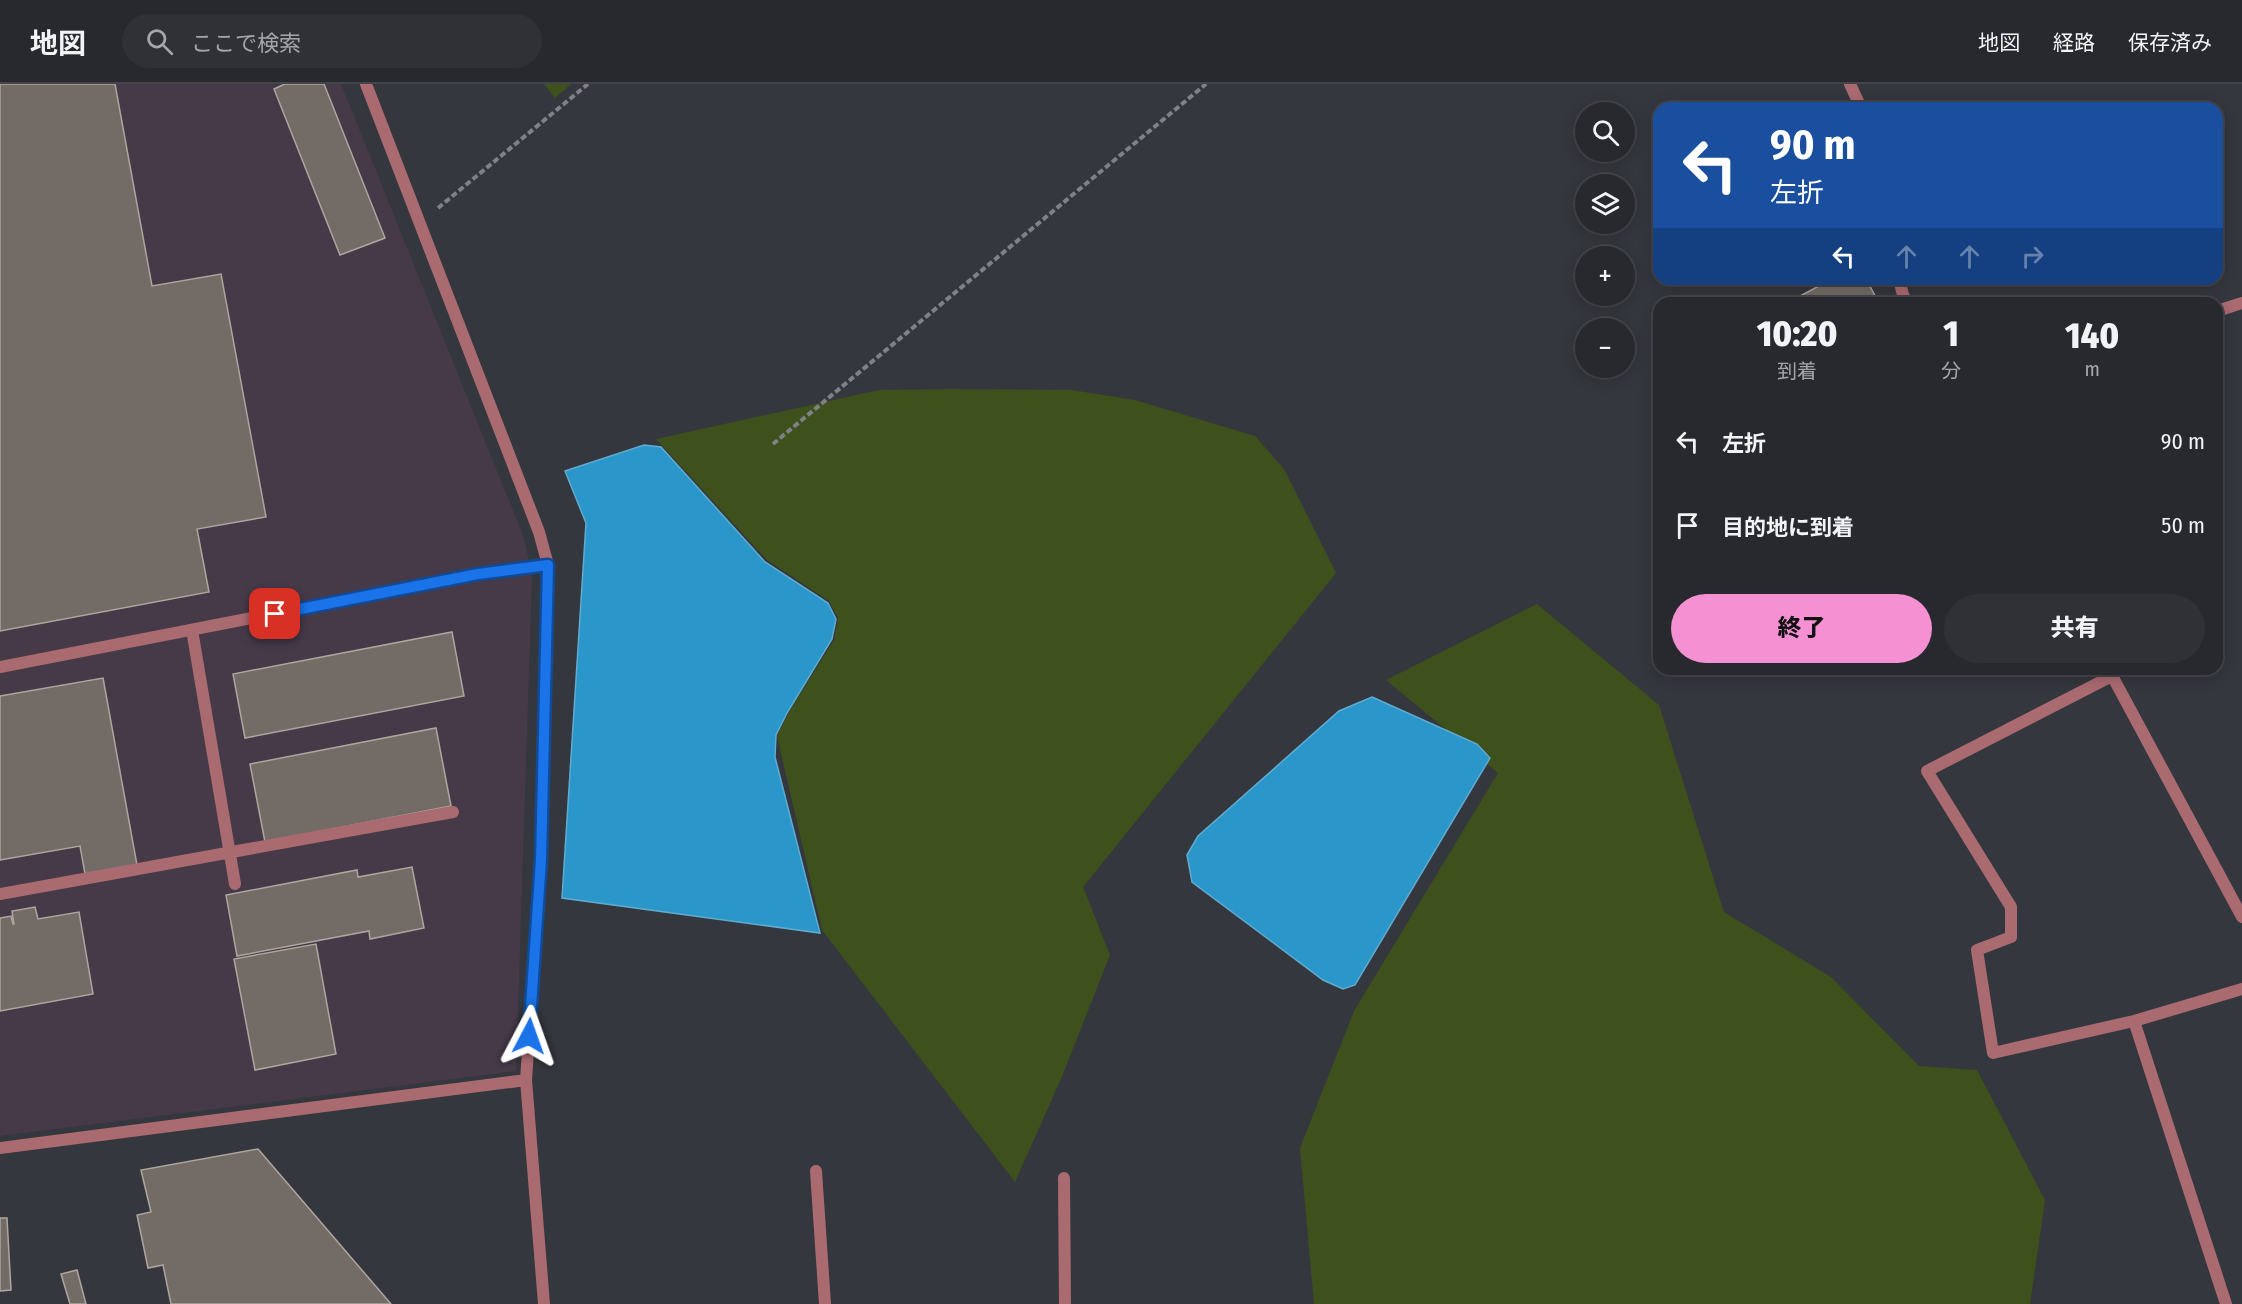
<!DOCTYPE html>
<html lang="ja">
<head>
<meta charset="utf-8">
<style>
  :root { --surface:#28292e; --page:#303136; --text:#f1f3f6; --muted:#a5a6aa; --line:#44454a; --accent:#f591d2 }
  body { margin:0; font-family:"Fira Sans Condensed","Noto Sans JP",sans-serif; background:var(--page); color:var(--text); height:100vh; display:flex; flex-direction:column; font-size:22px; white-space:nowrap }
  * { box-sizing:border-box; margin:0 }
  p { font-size:20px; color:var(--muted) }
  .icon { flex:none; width:33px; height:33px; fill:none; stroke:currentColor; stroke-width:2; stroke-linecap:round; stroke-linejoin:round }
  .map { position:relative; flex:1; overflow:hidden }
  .side { position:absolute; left:1653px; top:213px; width:570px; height:378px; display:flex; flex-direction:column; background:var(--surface); border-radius:18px; box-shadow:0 3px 15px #0003,0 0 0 2px var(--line) }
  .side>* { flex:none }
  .guide { position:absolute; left:1653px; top:18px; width:570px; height:183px; border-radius:18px; box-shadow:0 3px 15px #0003,0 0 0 2px var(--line); background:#1a4fa0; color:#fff; overflow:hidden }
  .tools { position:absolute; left:1575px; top:18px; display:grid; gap:12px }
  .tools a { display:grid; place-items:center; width:60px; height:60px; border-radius:50%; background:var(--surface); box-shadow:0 3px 15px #0003,0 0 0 2px var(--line); font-size:30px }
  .pin { position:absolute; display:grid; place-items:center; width:51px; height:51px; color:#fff; margin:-26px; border-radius:12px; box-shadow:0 3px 9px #0006 }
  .me { position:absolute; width:66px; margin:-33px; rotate:4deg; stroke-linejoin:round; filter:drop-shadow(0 0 4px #0008) }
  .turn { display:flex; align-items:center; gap:21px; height:126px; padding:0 18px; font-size:27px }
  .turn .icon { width:78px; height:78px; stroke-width:2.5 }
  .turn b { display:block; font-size:42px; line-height:51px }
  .lanes { display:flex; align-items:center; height:57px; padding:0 18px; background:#0003; justify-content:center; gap:30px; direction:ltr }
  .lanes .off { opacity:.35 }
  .eta { display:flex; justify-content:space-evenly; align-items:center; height:102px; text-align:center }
  .eta b { font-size:36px; font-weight:800; line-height:42px }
  .cta { display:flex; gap:12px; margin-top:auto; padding:12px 18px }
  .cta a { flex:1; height:69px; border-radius:36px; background:var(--accent); color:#111; font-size:24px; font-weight:800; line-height:69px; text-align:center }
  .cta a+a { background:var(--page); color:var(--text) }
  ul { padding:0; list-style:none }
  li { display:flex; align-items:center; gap:18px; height:84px; padding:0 18px }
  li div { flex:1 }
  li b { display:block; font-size:22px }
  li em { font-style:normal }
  header { display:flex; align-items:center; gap:36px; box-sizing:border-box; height:84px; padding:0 30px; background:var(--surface); border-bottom:2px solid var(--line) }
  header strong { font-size:28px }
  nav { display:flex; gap:33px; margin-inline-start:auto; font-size:21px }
  .search { width:420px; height:54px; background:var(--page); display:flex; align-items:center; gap:15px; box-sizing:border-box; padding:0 21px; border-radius:33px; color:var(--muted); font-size:22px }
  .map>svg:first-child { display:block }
  .industrial { fill:#463a49 }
  .green { fill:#3e501b }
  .water { fill:#2a96c9; stroke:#60acd1; stroke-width:1.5 }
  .building { fill:#736b66; stroke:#aea59f; stroke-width:1.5 }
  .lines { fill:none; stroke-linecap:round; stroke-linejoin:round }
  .path { stroke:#7f8187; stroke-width:4; stroke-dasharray:6 3; stroke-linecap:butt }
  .lane { stroke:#a96a70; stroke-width:12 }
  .street { stroke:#a96a70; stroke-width:12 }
  .route-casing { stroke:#114b97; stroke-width:15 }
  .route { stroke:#1a73e8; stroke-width:10 }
</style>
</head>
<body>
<header>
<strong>地図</strong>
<div class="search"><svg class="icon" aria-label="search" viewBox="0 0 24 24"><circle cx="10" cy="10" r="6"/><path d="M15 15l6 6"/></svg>ここで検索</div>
<nav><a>地図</a><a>経路</a><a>保存済み</a></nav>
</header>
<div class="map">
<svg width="2242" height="1220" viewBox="0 0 2242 1220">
  <rect width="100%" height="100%" fill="#35373e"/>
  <path class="industrial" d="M0,0H341L524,454L532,492L516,987L0,1052Z"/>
  <path class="green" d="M544,0H571L555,14Z
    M950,305L1072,306L1135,316L1255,352L1284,385L1336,489L1083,803L1110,871L1061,995L1015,1098L822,846L777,652L789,628L834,556L838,534L829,517L767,476L656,355L879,306Z
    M1537,520L1659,621L1724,828L1831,893L1919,982L1977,986L2045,1116L2030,1220H1314L1300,1064L1354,927L1498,689L1386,596Z"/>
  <path class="water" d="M644,361L661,363L765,478L828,519L836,535L832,555L787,629L776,651L775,673L820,849L562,814L586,439L565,387Z
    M1372,613L1477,660L1490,674L1355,901L1343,905L1323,896L1192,798L1187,771L1198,752L1339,627Z"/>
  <path class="building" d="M0,0H115L152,202L221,190L266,433L197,445L209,508L0,547Z
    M285,0H324L385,154L340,171L274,5Z
    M1832,195H1866L1879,219H1787Z
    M452,548L464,612L245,654L233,590Z
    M103,594L137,781L85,790L80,762L0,776V612Z
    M436,644L451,722L265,758L250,680Z
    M412,783L424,844L370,855L369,847L237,872L226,811L357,786L358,793Z
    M35,823L38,835L79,828L93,910L0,927V834L11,832L13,840H14L12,827Z
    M316,860L336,970L255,986L234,875Z
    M258,1065L391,1220H171L163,1181L148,1184L137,1131L151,1128L141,1086Z
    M0,1134H7L11,1206L0,1207Z
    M77,1186L86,1220H70L61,1190Z"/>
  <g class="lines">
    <path class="path" d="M438,124L588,0
      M773,360L1206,0"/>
    <path class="lane" d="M192,546L235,800
      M0,583L478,490L548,481
      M0,810L453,728"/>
    <path class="street" d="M366,0L539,448L548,481L541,776L526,996L544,1220
      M1850,0L1861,24
      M1899,195L1903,211L1907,219
      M2217,227L2242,219
      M2109,586L2242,833
      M2112,592L1927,687L2011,823V853L1977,866L1993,969L2134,937
      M0,1064L526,996
      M816,1087L825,1220
      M1064,1094L1065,1220
      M2226,1220L2134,937L2242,905"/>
  </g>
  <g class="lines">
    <g class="route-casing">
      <path id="route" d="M275,530L478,490L548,481L541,776L529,952"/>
    </g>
    <use href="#route" class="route"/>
  </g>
</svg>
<div class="tools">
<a><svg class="icon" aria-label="search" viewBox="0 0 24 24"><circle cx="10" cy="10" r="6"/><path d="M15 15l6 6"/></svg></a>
<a><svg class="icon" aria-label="layers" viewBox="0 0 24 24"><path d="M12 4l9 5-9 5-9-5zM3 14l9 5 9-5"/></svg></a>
<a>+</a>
<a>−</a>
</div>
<div class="pin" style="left:275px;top:530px;background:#d93025"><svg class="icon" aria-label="arrive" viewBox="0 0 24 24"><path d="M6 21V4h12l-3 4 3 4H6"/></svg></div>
<svg class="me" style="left:529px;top:952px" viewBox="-20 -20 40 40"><path d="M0-17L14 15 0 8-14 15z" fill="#1a73e8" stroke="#fff" stroke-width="4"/></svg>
<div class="guide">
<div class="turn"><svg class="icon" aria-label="left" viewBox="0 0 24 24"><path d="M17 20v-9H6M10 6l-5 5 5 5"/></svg><div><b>90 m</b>左折</div></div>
<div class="lanes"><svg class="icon" aria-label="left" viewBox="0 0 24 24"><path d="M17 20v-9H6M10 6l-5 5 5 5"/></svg><svg class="icon off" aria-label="ahead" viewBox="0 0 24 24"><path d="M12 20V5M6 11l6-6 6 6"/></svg><svg class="icon off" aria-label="ahead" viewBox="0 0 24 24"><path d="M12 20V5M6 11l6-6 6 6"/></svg><svg class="icon off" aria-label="right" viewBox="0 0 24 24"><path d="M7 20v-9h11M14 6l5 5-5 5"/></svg></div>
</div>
<section class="side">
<div class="eta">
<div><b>10:20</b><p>到着</p></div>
<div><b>1</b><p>分</p></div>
<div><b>140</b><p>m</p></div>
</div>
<ul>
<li><svg class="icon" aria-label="left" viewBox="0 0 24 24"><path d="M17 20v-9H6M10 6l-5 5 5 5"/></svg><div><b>左折</b></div><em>90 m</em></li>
<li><svg class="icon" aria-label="arrive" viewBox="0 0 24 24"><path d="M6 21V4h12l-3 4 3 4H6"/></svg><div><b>目的地に到着</b></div><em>50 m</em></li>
</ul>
<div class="cta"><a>終了</a><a>共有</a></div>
</section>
</div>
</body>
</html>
